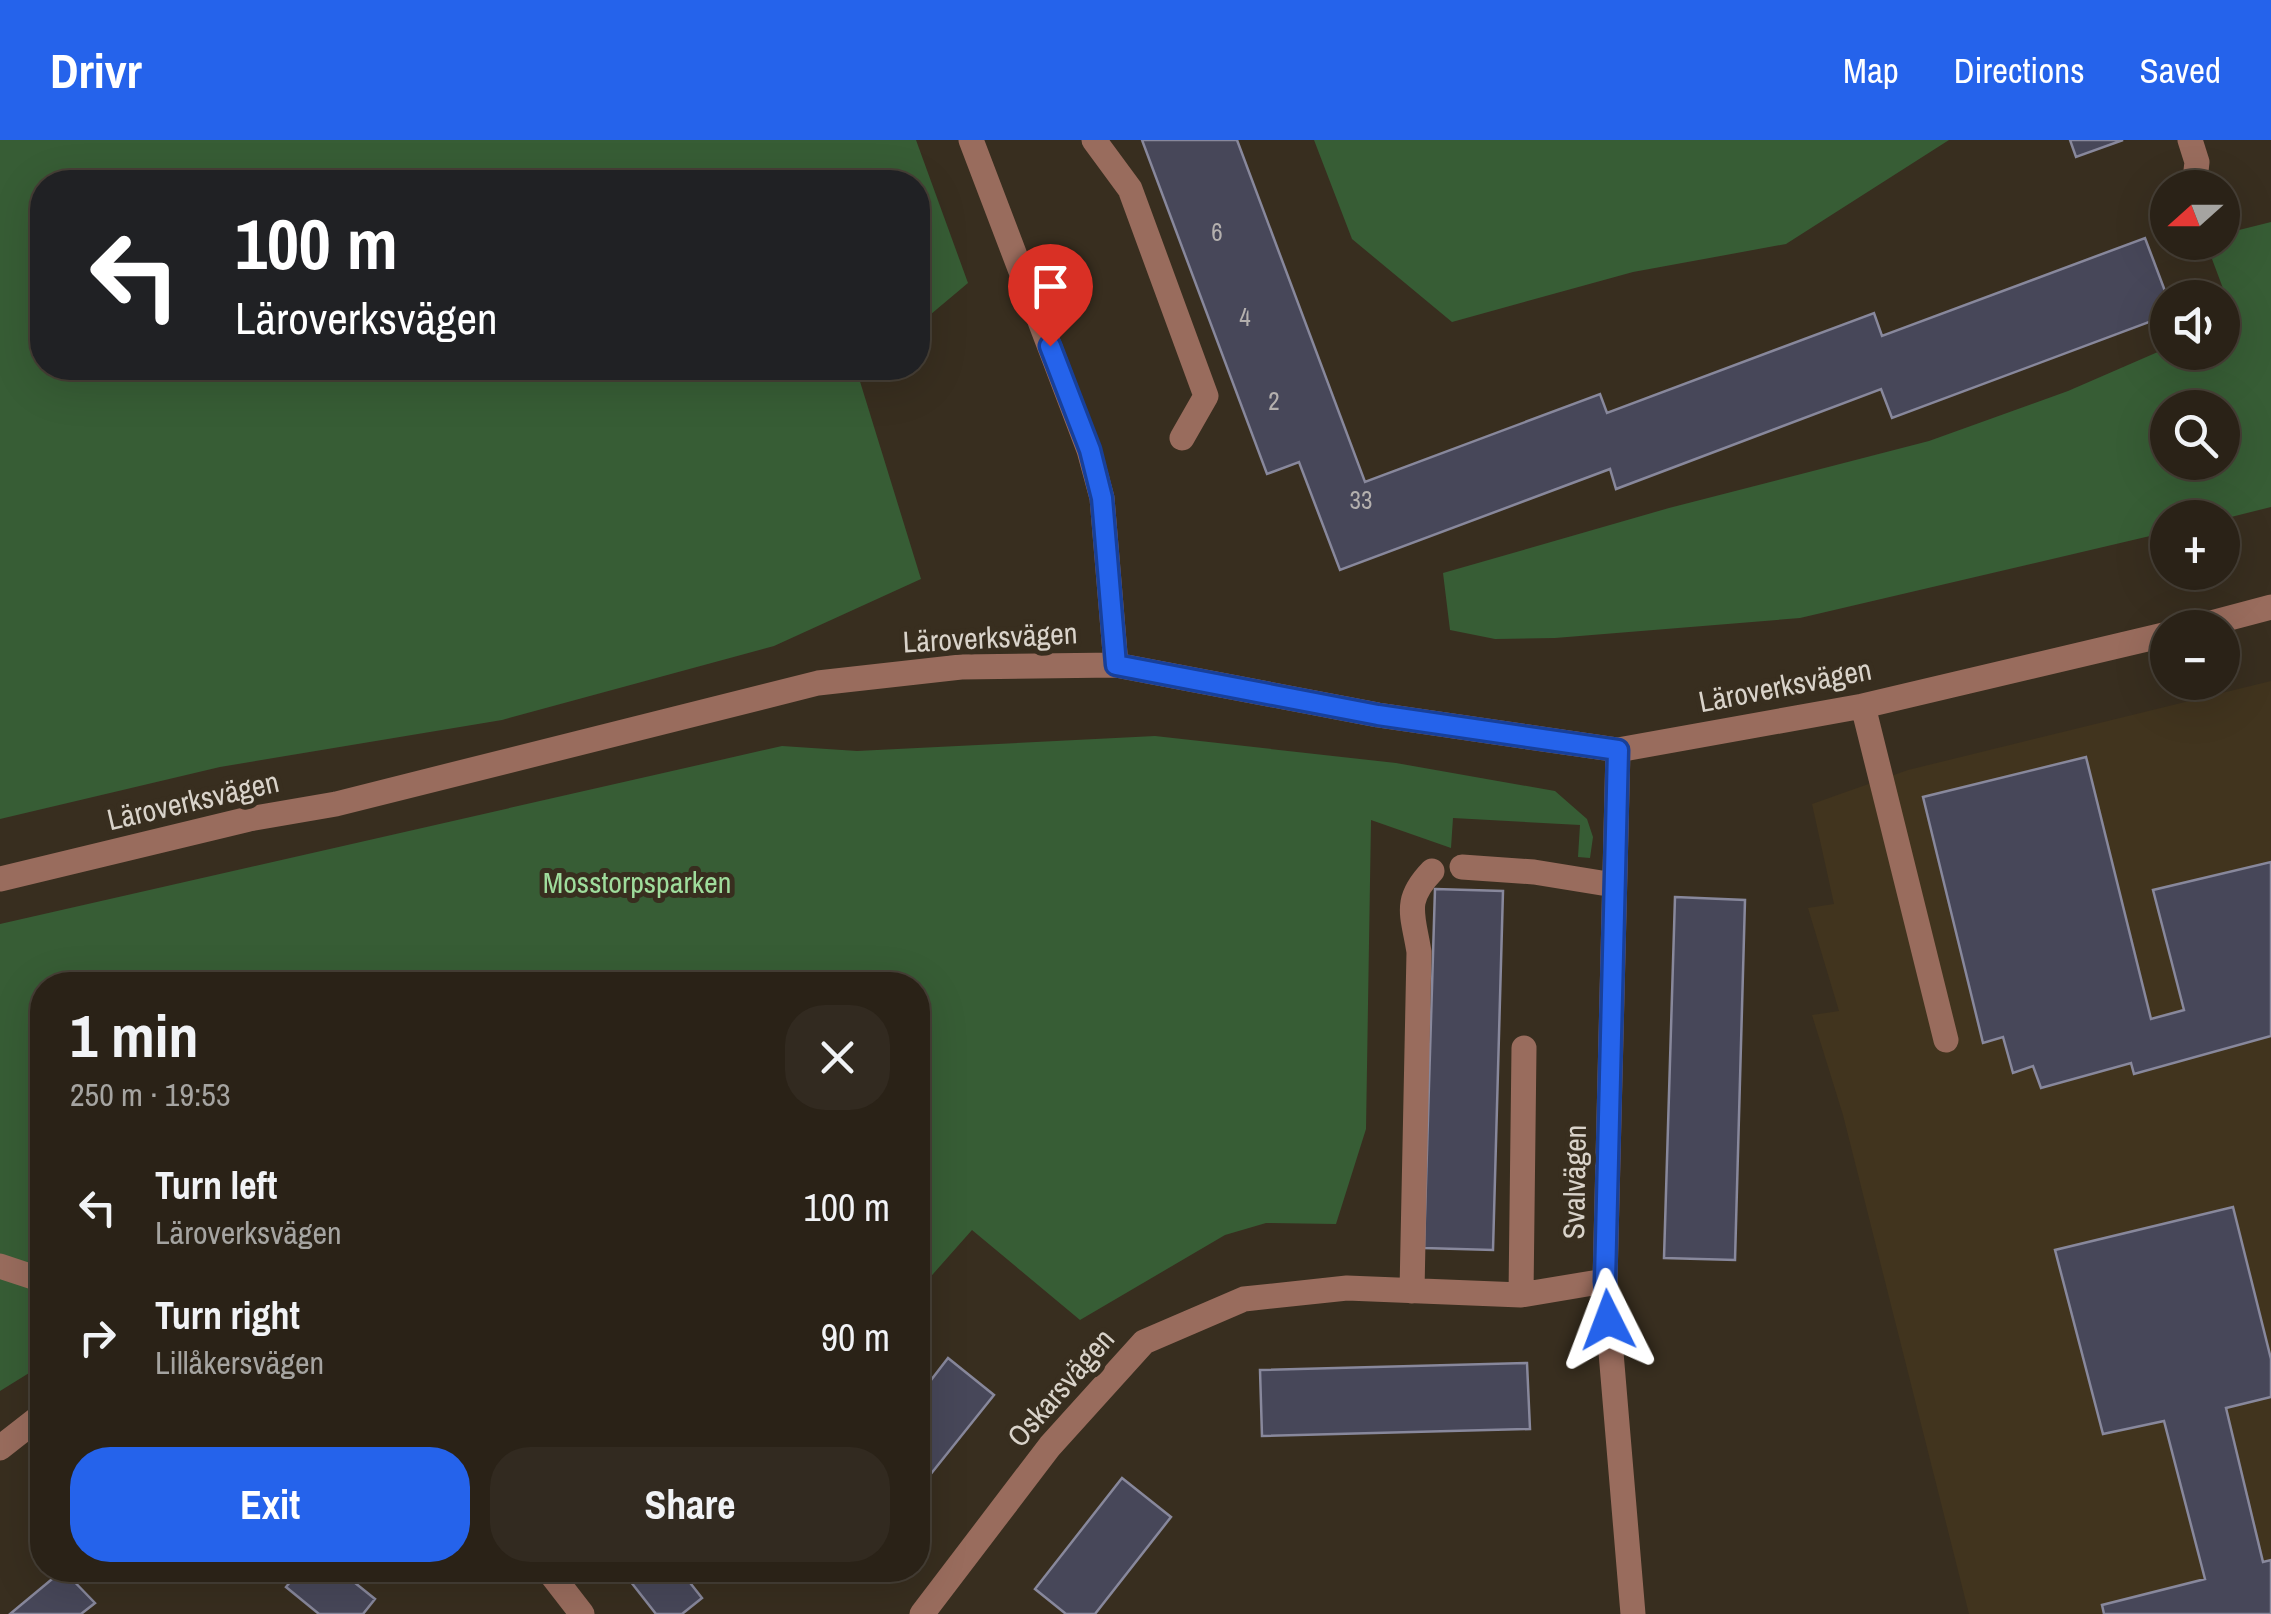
<!DOCTYPE html>
<html lang="en">
<head>
<meta charset="utf-8">
<style>
  :root { --surface:#2a2217; --page:#322a20; --text:#f1f3f6; --muted:#a5a4a1; --line:#463f36; --accent:#2563eb }
  body { margin:0; font-family:"Archivo Narrow",sans-serif; background:var(--page); color:var(--text); height:100vh; display:flex; flex-direction:column; font-size:38px; white-space:nowrap }
  * { box-sizing:border-box; margin:0 }
  p { font-size:32px; color:var(--muted) }
  .icon { flex:none; width:55px; height:55px; fill:none; stroke:currentColor; stroke-width:2; stroke-linecap:round; stroke-linejoin:round }
  .map { position:relative; flex:1; overflow:hidden }
  .drawer { position:absolute; left:30px; top:832px; width:900px; height:610px; display:flex; flex-direction:column; background:var(--surface); border-radius:40px; box-shadow:0 10px 40px #0002,0 0 0 2px var(--line) }
  .drawer>* { flex:none }
  .banner { position:absolute; left:30px; top:30px; width:900px; height:210px; border-radius:40px; box-shadow:0 10px 40px #0002,0 0 0 2px var(--line); background:#202124; color:#fff; overflow:hidden }
  .needle { width:65px; rotate:249deg }
  .controls { position:absolute; left:2150px; top:30px; display:grid; gap:20px }
  .controls a { display:grid; place-items:center; width:90px; height:90px; border-radius:50%; background:var(--surface); box-shadow:0 10px 40px #0002,0 0 0 2px var(--line); font-size:50px }
  .pin { position:absolute; display:grid; place-items:center; width:85px; height:85px; color:#fff; margin:-102px -42px; border-radius:50% 50% 50% 0; rotate:-45deg; box-shadow:0 0 10px #0007 }
  .pin .icon { rotate:45deg }
  .me { position:absolute; width:110px; margin:-55px; rotate:357deg; stroke-linejoin:round; filter:drop-shadow(0 0 8px #0008) }
  .turn { display:flex; align-items:center; gap:35px; height:210px; padding:0 40px; font-size:45px }
  .turn .icon { width:130px; height:130px; stroke-width:2.5 }
  .turn b { display:block; font-size:70px; line-height:85px }
  .round { display:grid; place-items:center; flex:none; width:105px; height:105px; border-radius:40px; background:var(--page) }
  .summary { display:flex; align-items:center; justify-content:space-between; height:170px; padding:0 40px }
  h1 { font-size:60px; font-weight:700; line-height:75px }
  .button { display:flex; gap:20px; margin-top:auto; padding:20px 40px }
  .button a { flex:1; height:115px; border-radius:40px; background:var(--accent); color:#fff; font-size:40px; font-weight:700; line-height:115px; text-align:center }
  .button a+a { background:var(--page); color:var(--text) }
  ul { padding:0; list-style:none }
  li { display:flex; align-items:center; gap:30px; height:130px; padding:0 40px }
  li div { flex:1 }
  li b { display:block; font-size:38px }
  li em { font-style:normal }
  header { display:flex; align-items:center; gap:60px; box-sizing:border-box; height:140px; padding:0 50px; background:var(--accent); color:#fff }
  header strong { font-size:48px }
  nav { display:flex; gap:55px; margin-inline-start:auto; font-size:35px }
  .map>svg:first-child { display:block }
  .built { fill:#41341e }
  .green { fill:#375d35; fill-rule:evenodd }
  .building { fill:#474759; stroke:#88889c; stroke-width:2.5 }
  .lines { fill:none; stroke-linecap:round; stroke-linejoin:round }
  .minor { stroke:#996c5d; stroke-width:25 }
  .route-casing { stroke:#184099; stroke-width:25 }
  .route { stroke:#2563eb; stroke-width:18 }
  .labels { text-anchor:middle; stroke-width:10; stroke-linejoin:round; paint-order:stroke }
  .number-label { font-size:25px; fill:#b4b0ae }
  .street-label { font-size:30px; fill:#d9d3ca; stroke:#382e1f }
  .park-label { font-size:30px; fill:#9fdd9c; stroke:#382e1f }
</style>
</head>
<body>
<header>
<strong>Drivr</strong>
<nav><a>Map</a><a>Directions</a><a>Saved</a></nav>
</header>
<div class="map">
<svg width="2271" height="1474" viewBox="0 0 2271 1474">
  <rect width="100%" height="100%" fill="#382e1f"/>
  <path class="built" d="M2271,541V1474H1969L1843,975L1812,875L1839,871L1808,768L1834,764L1812,664L1908,630Z"/>
  <path class="green" d="M0,0H916L968,143L918,185V42H42V228H866L858,235L921,439L774,506L502,580L220,627L0,679Z
    M1314,0H1949L1786,104L1633,132L1452,182L1352,99Z
    M2271,82V367L2223,379L2168,378L2167,392L1800,478L1555,498L1495,499L1450,490L1443,433L1669,368L1929,301L2068,251L2167,208L2168,212H2222L2220,157L2224,151L2206,103L2222,102L2223,94ZM2168,268H2222V322H2168Z
    M1155,596L1396,623L1555,651L1587,679L1593,697L1590,718L1578,717L1580,685L1453,678L1451,708L1371,680L1366,989L1336,1084L1266,1083L1225,1095L1080,1180L972,1090L918,1151V845H42V1225L0,1251V784L782,606L857,611Z"/>
  <path class="building" d="M1142,0H1237L1365,342L1600,254L1607,273L1874,173L1882,196L2145,98L2168,159V175L1892,278L1881,249L1616,349L1610,329L1340,430L1299,322L1267,334Z
    M2070,0H2123L2076,17Z
    M2086,617L2151,879L2184,870L2153,750L2271,722V896L2134,934L2131,923L2041,948L2033,926L2013,933L2003,897L1983,903L1923,657Z
    M1435,749L1503,751L1493,1110L1424,1108Z
    M1675,757L1745,760L1735,1120L1664,1118Z
    M2233,1067L2271,1219V1257L2226,1268L2263,1422L2271,1420V1474H2104L2102,1465L2205,1439L2164,1281L2103,1294L2055,1110Z
    M948,1218L994,1255L918,1350V1257Z
    M1527,1223L1530,1289L1262,1296L1260,1230Z
    M1122,1338L1171,1377L1095,1474H1066L1035,1449Z
    M63,1430L95,1463L81,1474H10Z
    M300,1430H339L375,1459L363,1474H319L286,1447Z
    M636,1430H680L702,1458L682,1474H656L627,1437Z"/>
  <g class="lines">
    <path class="minor" d="M971,0L1089,310L1102,358L1116,525
      M1094,0L1130,49L1206,256L1182,298
      M2190,0L2197,22L2194,48
      M2192,488L2271,467
      M1863,566L1946,900
      M1618,610L1605,1141L1633,1474
      M1462,727L1534,732L1614,745
      M0,739L249,679L336,664L818,543L961,527L1116,525L1378,575L1618,610L1863,566L2168,494
      M0,1126L42,1140
      M1412,1151L1419,812C1413,774 1403,761 1432,731
      M1521,1155L1524,908
      M0,1308L42,1275
      M548,1430L582,1474
      M922,1474L1050,1306L1144,1202L1244,1159L1347,1148L1521,1155L1605,1141"/>
  </g>
  <g class="lines">
    <g class="route-casing">
      <path id="route" d="M1050,206L1090,310L1102,358L1116,525L1378,575L1618,610L1605,1141L1608,1180"/>
    </g>
    <use href="#route" class="route"/>
  </g>
  <g class="labels">
    <g class="number-label">
      <text x="1217" y="101">6</text>
      <text x="1245" y="186">4</text>
      <text x="1274" y="270">2</text>
      <text x="1361" y="369">33</text>
    </g>
    <g class="street-label">
      <text transform="translate(990 498) rotate(-3)" y="10">Läroverksvägen</text>
      <text transform="translate(1785 546) rotate(-11)" y="10">Läroverksvägen</text>
      <text transform="translate(193 661) rotate(-13)" y="10">Läroverksvägen</text>
      <text transform="translate(1575 1042) rotate(-89)" y="10">Svalvägen</text>
      <text transform="translate(1061 1248) rotate(-49)" y="10">Oskarsvägen</text>
    </g>
    <g class="park-label">
      <text x="637" y="753">Mosstorpsparken</text>
    </g>
  </g>
</svg>
<div class="controls">
<a><svg class="needle" viewBox="-14 -14 28 28"><path d="M0-13l5 13h-10z" fill="#e53935"/><path d="M0 13l5-13h-10z" fill="#a5a4a1"/></svg></a>
<a><svg class="icon" aria-label="sound" viewBox="0 0 24 24"><path d="M4 9h4l5-4v14l-5-4H4zM17 9q2 3 0 6"/></svg></a>
<a><svg class="icon" aria-label="search" viewBox="0 0 24 24"><circle cx="10" cy="10" r="6"/><path d="M15 15l6 6"/></svg></a>
<a>+</a>
<a>−</a>
</div>
<div class="pin" style="left:1050px;top:206px;background:#d93025"><svg class="icon" aria-label="arrive" viewBox="0 0 24 24"><path d="M6 21V4h12l-3 4 3 4H6"/></svg></div>
<svg class="me" style="left:1608px;top:1180px" viewBox="-20 -20 40 40"><path d="M0-17L14 15 0 8-14 15z" fill="#2563eb" stroke="#fff" stroke-width="4"/></svg>
<div class="banner">
<div class="turn"><svg class="icon" aria-label="left" viewBox="0 0 24 24"><path d="M17 20v-9H6M10 6l-5 5 5 5"/></svg><div><b>100 m</b>Läroverksvägen</div></div>
</div>
<section class="drawer">
<div class="summary"><div><h1>1 min</h1><p>250 m · 19:53</p></div><a class="round"><svg class="icon" aria-label="close" viewBox="0 0 24 24"><path d="M6 6l12 12M18 6L6 18"/></svg></a></div>
<ul>
<li><svg class="icon" aria-label="left" viewBox="0 0 24 24"><path d="M17 20v-9H6M10 6l-5 5 5 5"/></svg><div><b>Turn left</b><p>Läroverksvägen</p></div><em>100 m</em></li>
<li><svg class="icon" aria-label="right" viewBox="0 0 24 24"><path d="M7 20v-9h11M14 6l5 5-5 5"/></svg><div><b>Turn right</b><p>Lillåkersvägen</p></div><em>90 m</em></li>
</ul>
<div class="button"><a>Exit</a><a>Share</a></div>
</section>
</div>
</body>
</html>
